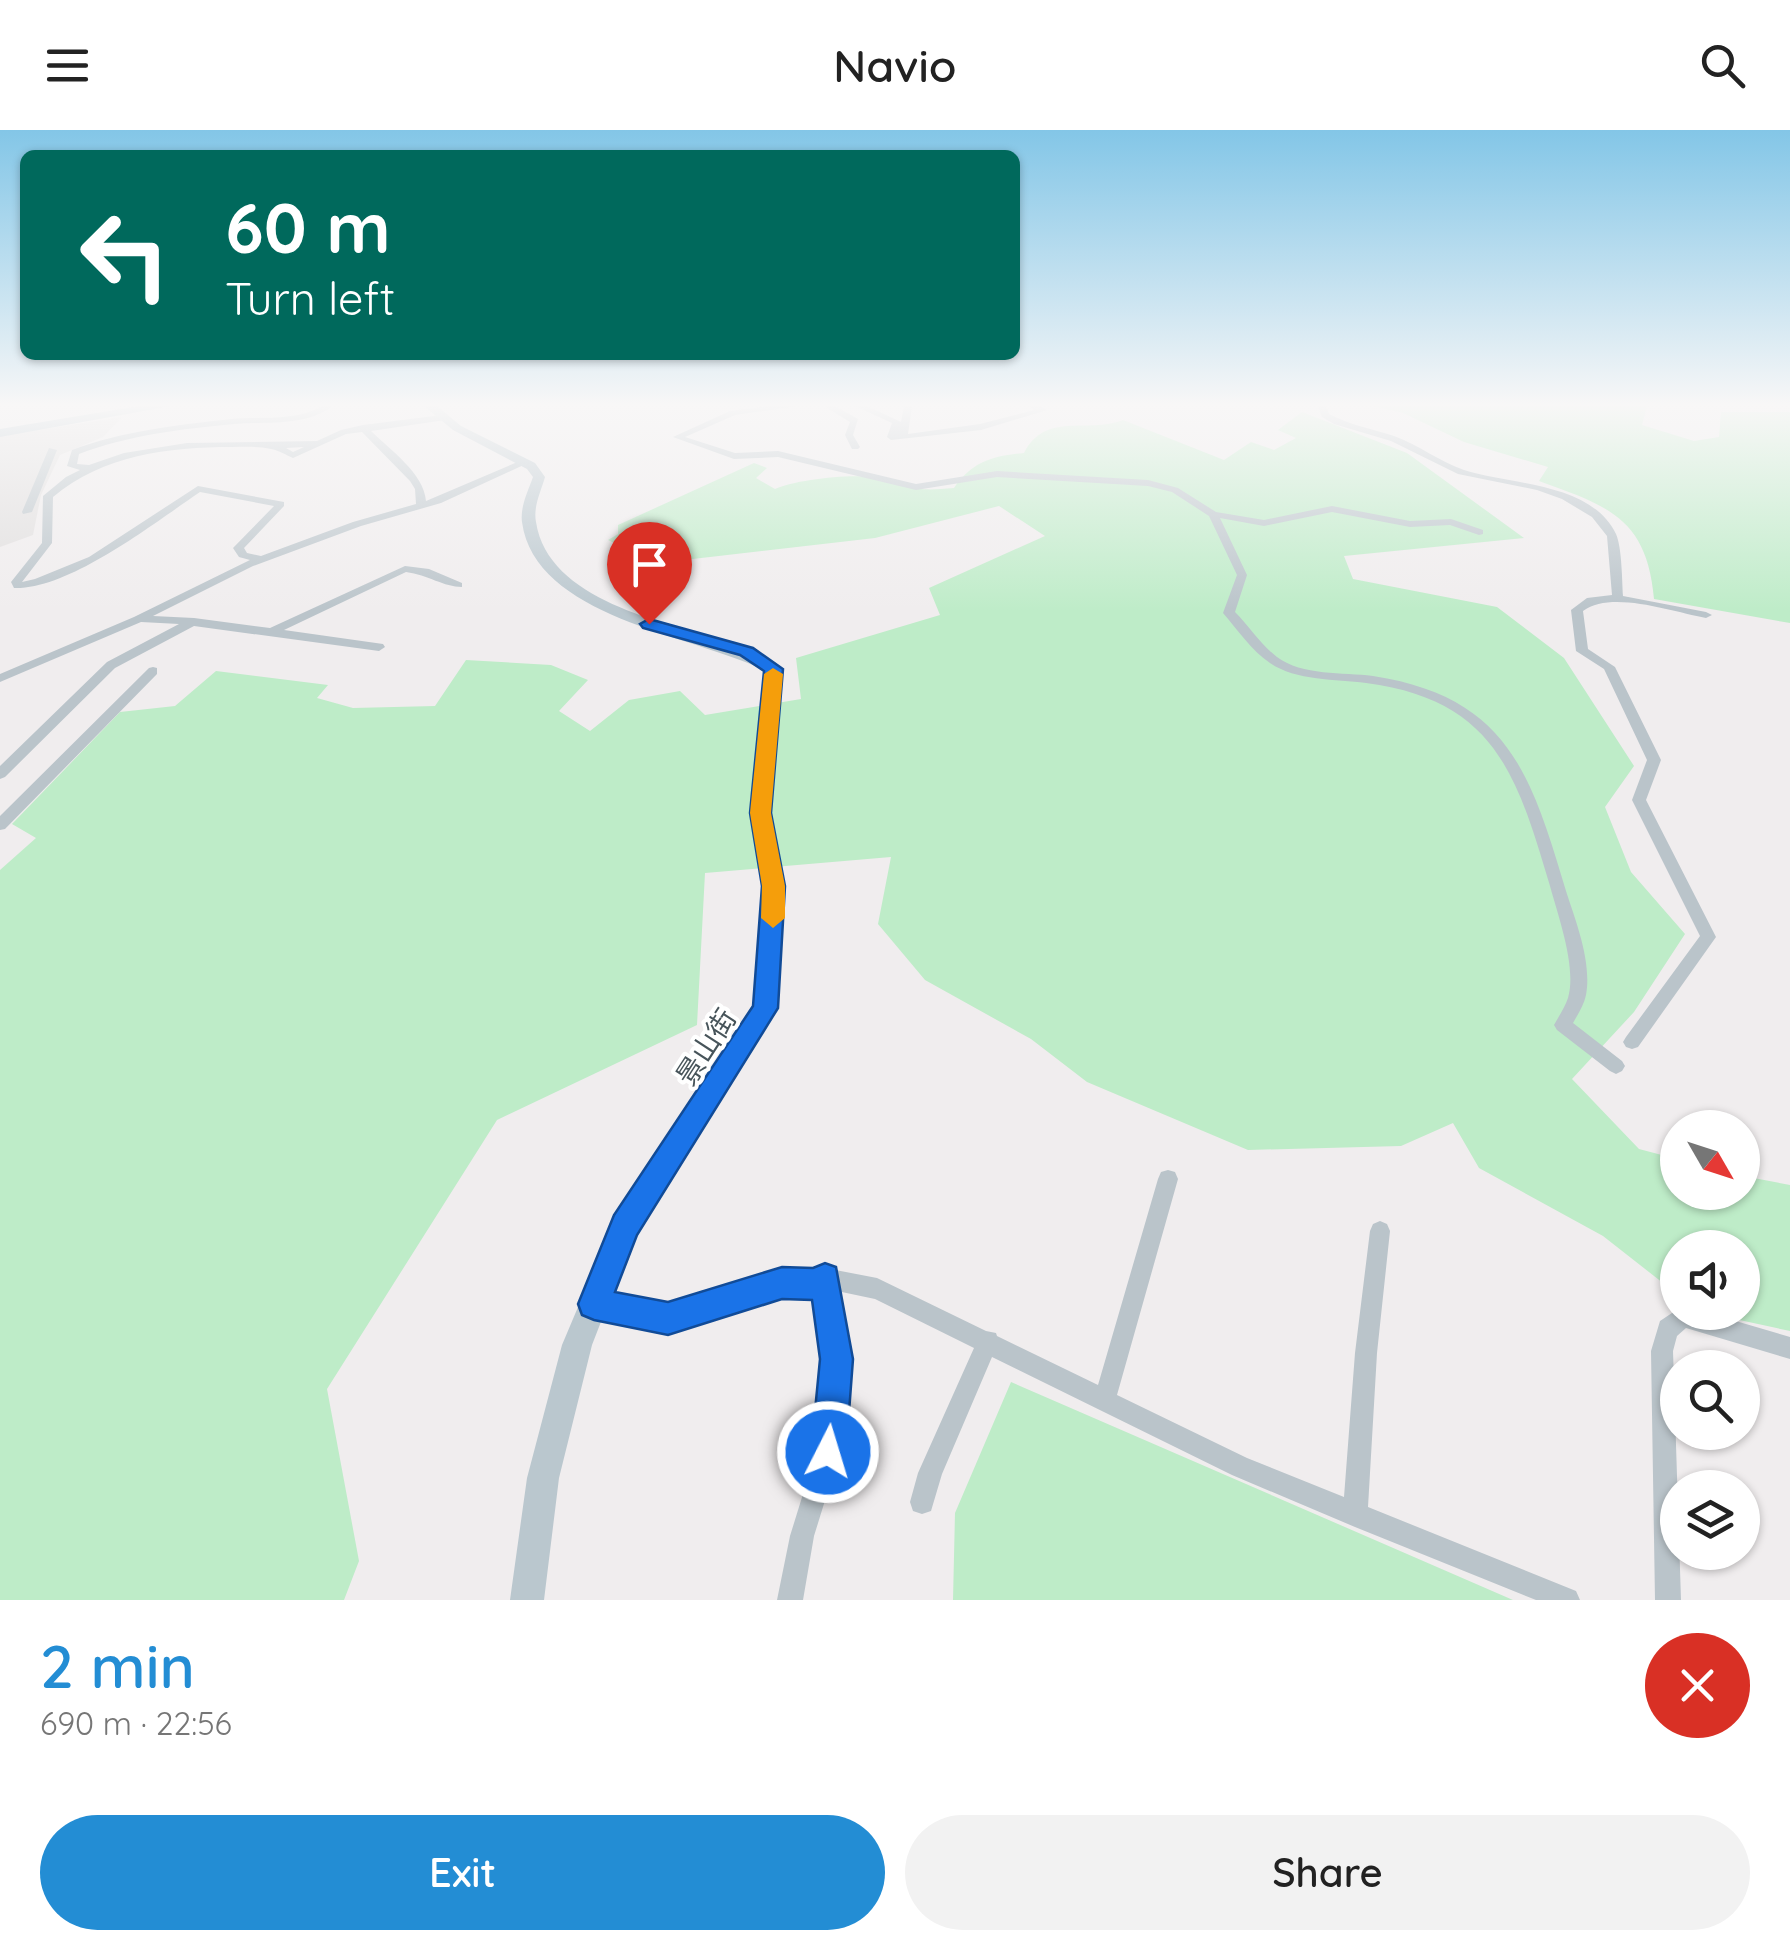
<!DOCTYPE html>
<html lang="en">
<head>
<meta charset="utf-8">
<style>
  :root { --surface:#fff; --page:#f2f2f2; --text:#222; --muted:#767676; --accent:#238dd4 }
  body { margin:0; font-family:Quicksand,"Noto Sans SC",sans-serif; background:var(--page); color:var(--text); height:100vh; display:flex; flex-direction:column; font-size:38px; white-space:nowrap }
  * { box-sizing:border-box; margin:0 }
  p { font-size:32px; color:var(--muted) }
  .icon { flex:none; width:55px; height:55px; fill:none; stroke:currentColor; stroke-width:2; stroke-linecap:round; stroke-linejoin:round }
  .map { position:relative; height:1470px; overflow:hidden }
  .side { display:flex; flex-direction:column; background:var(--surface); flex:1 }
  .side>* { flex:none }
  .guide { position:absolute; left:20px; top:20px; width:1000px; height:210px; border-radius:15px; box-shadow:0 2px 8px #0004; background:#00695c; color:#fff; overflow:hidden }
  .needle { width:65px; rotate:129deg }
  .controls { position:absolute; left:1660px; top:980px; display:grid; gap:20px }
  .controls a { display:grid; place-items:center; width:100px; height:100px; border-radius:50%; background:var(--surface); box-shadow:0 2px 8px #0004; font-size:50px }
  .pin { position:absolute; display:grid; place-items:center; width:85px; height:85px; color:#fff; margin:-102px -42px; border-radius:50% 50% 50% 0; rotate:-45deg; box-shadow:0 0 10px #0007 }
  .pin .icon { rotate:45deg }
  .me { position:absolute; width:110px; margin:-55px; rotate:5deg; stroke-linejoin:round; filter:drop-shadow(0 0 8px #0008) }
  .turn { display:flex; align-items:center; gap:35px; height:210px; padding:0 40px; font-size:45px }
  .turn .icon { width:130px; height:130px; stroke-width:2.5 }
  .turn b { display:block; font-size:70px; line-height:85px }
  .round { display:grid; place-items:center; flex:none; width:105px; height:105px; border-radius:52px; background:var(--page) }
  .headline { display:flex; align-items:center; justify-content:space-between; height:170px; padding:0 40px }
  h1 { font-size:60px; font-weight:600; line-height:75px; color:var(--accent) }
  .button { display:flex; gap:20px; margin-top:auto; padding:20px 40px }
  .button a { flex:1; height:115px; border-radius:60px; background:var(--accent); color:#fff; font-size:40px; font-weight:600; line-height:115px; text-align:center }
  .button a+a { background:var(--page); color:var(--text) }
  header { display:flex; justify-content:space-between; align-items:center; height:130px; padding:0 40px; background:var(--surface); font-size:45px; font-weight:600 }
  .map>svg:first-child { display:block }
  .education { fill:#e1dfdf }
  .green { fill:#beecc8 }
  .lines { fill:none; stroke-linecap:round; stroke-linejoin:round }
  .street { fill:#bac4ca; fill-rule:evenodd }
  .secondary { fill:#bac7ce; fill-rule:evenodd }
  .primary { fill:#aec1cb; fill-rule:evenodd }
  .route { fill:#1a73e8; stroke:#114b97; stroke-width:2.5 }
  .slow { fill:#f59e0b }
  .labels { text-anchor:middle; stroke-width:8; stroke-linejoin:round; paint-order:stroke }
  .street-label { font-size:28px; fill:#47545a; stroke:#fff }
</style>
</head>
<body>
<header><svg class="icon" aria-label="menu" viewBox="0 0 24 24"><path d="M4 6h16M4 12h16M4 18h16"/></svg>Navio<svg class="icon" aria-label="search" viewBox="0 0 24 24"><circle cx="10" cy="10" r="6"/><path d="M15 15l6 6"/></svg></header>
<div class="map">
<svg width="1790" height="1470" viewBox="0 0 1790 1470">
  <rect width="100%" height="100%" fill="#f0edee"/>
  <path class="education" d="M122,287L103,307L60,325L41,365L33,405L0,417V306Z"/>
  <path class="green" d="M1373,276H1647L1642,295L1694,311L1719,307L1721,282H1790V493L1654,469C1647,388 1608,376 1539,351L1548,337L1464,312L1403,283Z
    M1302,282L1407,323L1524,408L1344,426L1353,449L1497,477L1564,528L1634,636L1605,677L1631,742L1685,804L1634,882L1572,949L1639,1019L1677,1029L1678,1062H1742L1743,1046L1790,1055V1201L1707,1183L1742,1182V1118H1678L1677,1164L1603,1106L1479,1038L1453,993L1401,1016L1248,1020L1087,952L1031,909L925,850L878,794L891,727L705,743L697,895L497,990L327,1259L359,1431L344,1470H0V740L36,708L12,694L120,582L175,576L216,541L328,555L317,568L353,578L435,576L466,530L551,535L588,550L559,581L590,601L629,570L680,561L705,585L801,569L796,528L940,485L929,458L1045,406L999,376L875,408L684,430H649L608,410L618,404V395L754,333L767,338L756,348L775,359C795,350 853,343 876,348C913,357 913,362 954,358C972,332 992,326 1024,323C1046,281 1086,304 1123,290L1224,330L1251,312L1274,320L1296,308L1278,300Z
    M1011,1252L1513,1470H953L955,1383Z"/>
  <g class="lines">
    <path class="street" d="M322,276H333C304,297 268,291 234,294C181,299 129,305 79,324L77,334L89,335L124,323L187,313L317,311L341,300L363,295L442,285L446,288L445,290L371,301C390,320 424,343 426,371L522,330L530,332L441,373L361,396L253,436L153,486L194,488L270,498L405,436L429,439L462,453V457C444,457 428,445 406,442L284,500L383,514L385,517L379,521L194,496L115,538L5,647L0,649V636L107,532L179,494L141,492L0,552V544L134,487L250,430L239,427L233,418L274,376L200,362C154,393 69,460 14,458L11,452L42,413L43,366L66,347L80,340L67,336L72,320C123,301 177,295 231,289C261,286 295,292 322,276ZM362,302L410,351L415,359L416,374L353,392L261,426L247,423L244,418L284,376V372L198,356L89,427L35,449L22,452L52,413L53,367C103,325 168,317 232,317C244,317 259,316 271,319C278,320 286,325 293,328L346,304ZM304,317L293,322L286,318Z
      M769,276H798L735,285L685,307L735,323L778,321L916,354L997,341L1148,350L1178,358L1216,382L1264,390L1332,376L1410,391L1451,389L1483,400V404L1479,405L1450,395L1410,397L1332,382L1264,396L1220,388L1247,445L1235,482C1249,496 1261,515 1277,527C1302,546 1343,542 1373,546C1509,567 1531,645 1566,761C1576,792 1592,832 1586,865C1584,875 1578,884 1573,893L1622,931L1625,936L1622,941L1616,944L1610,941L1557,900L1554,895C1559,886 1565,877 1568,868C1577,837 1558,786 1550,756C1517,646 1496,570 1366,553C1336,549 1296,551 1270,533C1252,521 1237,499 1223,483L1237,445L1209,386L1172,362L1148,356L997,347L916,360L778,327L734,329L673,307L730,281Z
      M824,276H835L858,289L853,305L860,317L858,319H852L845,305L850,292Z
      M855,276H867L901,292L904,276H912L908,304L980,294L1034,280L1028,276H1041L1047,280L981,300L891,310L887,307L892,293Z
      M1318,276H1326L1329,284C1349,295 1373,299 1394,306C1419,315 1440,332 1464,340C1510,355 1591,352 1616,404C1622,418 1622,450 1623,466L1706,482L1712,485L1706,488C1672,482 1612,460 1583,481L1588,519L1615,537L1661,630L1646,670L1716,807L1638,917L1632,919L1626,917L1623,912L1626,907L1700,806L1632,670L1647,630L1604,539L1576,521L1571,480L1587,468L1612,465L1607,406L1592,387L1562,369L1537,360L1458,344L1391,311L1334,294L1322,287Z
      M49,318L57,320L32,382L23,384L22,382Z
      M153,537L157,538V544L5,699L0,700V686L149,538Z
      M1168,1040L1175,1042L1178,1049L1117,1265L1247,1328L1344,1367L1355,1223L1370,1101L1373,1094L1380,1091L1387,1094L1390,1101L1377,1223L1368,1377L1576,1461L1580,1470H1536L1355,1397L1232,1345L992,1227L942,1344L931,1381L922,1384L913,1381L910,1372L918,1343L974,1218L875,1169L837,1161L848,1229L840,1322L814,1406L803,1470H777L790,1406L816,1322L826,1229L817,1164L782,1163L668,1200L594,1185L586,1182L583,1174L586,1166L594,1163L668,1178L782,1143H813L825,1138L877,1148L986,1201L996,1203L997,1206L1098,1255L1158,1049L1161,1042Z
      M1678,1179V1182H1705L1790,1207V1229L1686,1198L1677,1206L1673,1221L1681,1470H1655L1651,1221L1660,1191Z"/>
    <path class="secondary" d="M424,276H437L461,296L535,333L545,347C541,361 533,377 536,392C548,471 664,491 727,513C746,520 768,526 782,539L770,683L783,755L777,879L635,1104L592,1215L559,1348L544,1470H510L527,1348L562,1215L616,1087L755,877L763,755L750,683L766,541C694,505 535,488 522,392C520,377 528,361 533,347L527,339L453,300Z"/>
    <path class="primary" d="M139,276H171L0,307V299Z"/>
  </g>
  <linearGradient id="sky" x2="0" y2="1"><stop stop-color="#83c6e7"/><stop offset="0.57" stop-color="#f8f7f7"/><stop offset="1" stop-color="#f8f7f7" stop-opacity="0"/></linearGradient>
  <rect width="1790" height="482" fill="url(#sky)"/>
  <path class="route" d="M649,489L753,518L783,539L771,683L785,756L778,878L637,1105L615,1162L668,1172L782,1137L813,1138L825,1133L836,1137L853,1229L846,1322L841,1335L828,1340L816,1335L811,1322L820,1229L812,1170L782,1169L668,1205L594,1190L582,1185L578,1174L614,1085L753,876L762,756L750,683L764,541L740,525L643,498L640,494Z"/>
  <path class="slow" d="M773,538L783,544L771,683L785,756V788L773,798L761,788L762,756L750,683L764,544Z"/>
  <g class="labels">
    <g class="street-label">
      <text transform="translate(706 917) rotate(-57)" y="10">景山街</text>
    </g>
  </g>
</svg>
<div class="controls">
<a><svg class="needle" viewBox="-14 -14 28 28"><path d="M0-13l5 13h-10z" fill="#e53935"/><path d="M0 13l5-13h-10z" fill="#767676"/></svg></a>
<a><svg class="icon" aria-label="sound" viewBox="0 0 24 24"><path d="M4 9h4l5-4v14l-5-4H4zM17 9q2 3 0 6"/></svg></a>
<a><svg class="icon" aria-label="search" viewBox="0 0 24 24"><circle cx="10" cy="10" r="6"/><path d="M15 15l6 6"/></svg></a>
<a><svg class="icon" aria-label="layers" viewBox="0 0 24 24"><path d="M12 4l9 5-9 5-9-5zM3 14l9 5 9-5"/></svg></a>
</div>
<div class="pin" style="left:649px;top:494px;background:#d93025"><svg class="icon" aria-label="arrive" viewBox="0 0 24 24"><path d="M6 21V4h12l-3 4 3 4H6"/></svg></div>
<svg class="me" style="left:828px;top:1322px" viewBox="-20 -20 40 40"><circle r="17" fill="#1a73e8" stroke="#fff" stroke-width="3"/><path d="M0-11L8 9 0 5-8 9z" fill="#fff"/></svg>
<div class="guide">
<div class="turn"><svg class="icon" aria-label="left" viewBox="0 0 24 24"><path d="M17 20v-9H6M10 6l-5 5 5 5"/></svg><div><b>60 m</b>Turn left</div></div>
</div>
</div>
<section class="side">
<div class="headline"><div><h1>2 min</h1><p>690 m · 22:56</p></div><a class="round" style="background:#d93025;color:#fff"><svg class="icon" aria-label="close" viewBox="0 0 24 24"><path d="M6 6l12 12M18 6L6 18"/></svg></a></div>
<div class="button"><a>Exit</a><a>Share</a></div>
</section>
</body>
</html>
